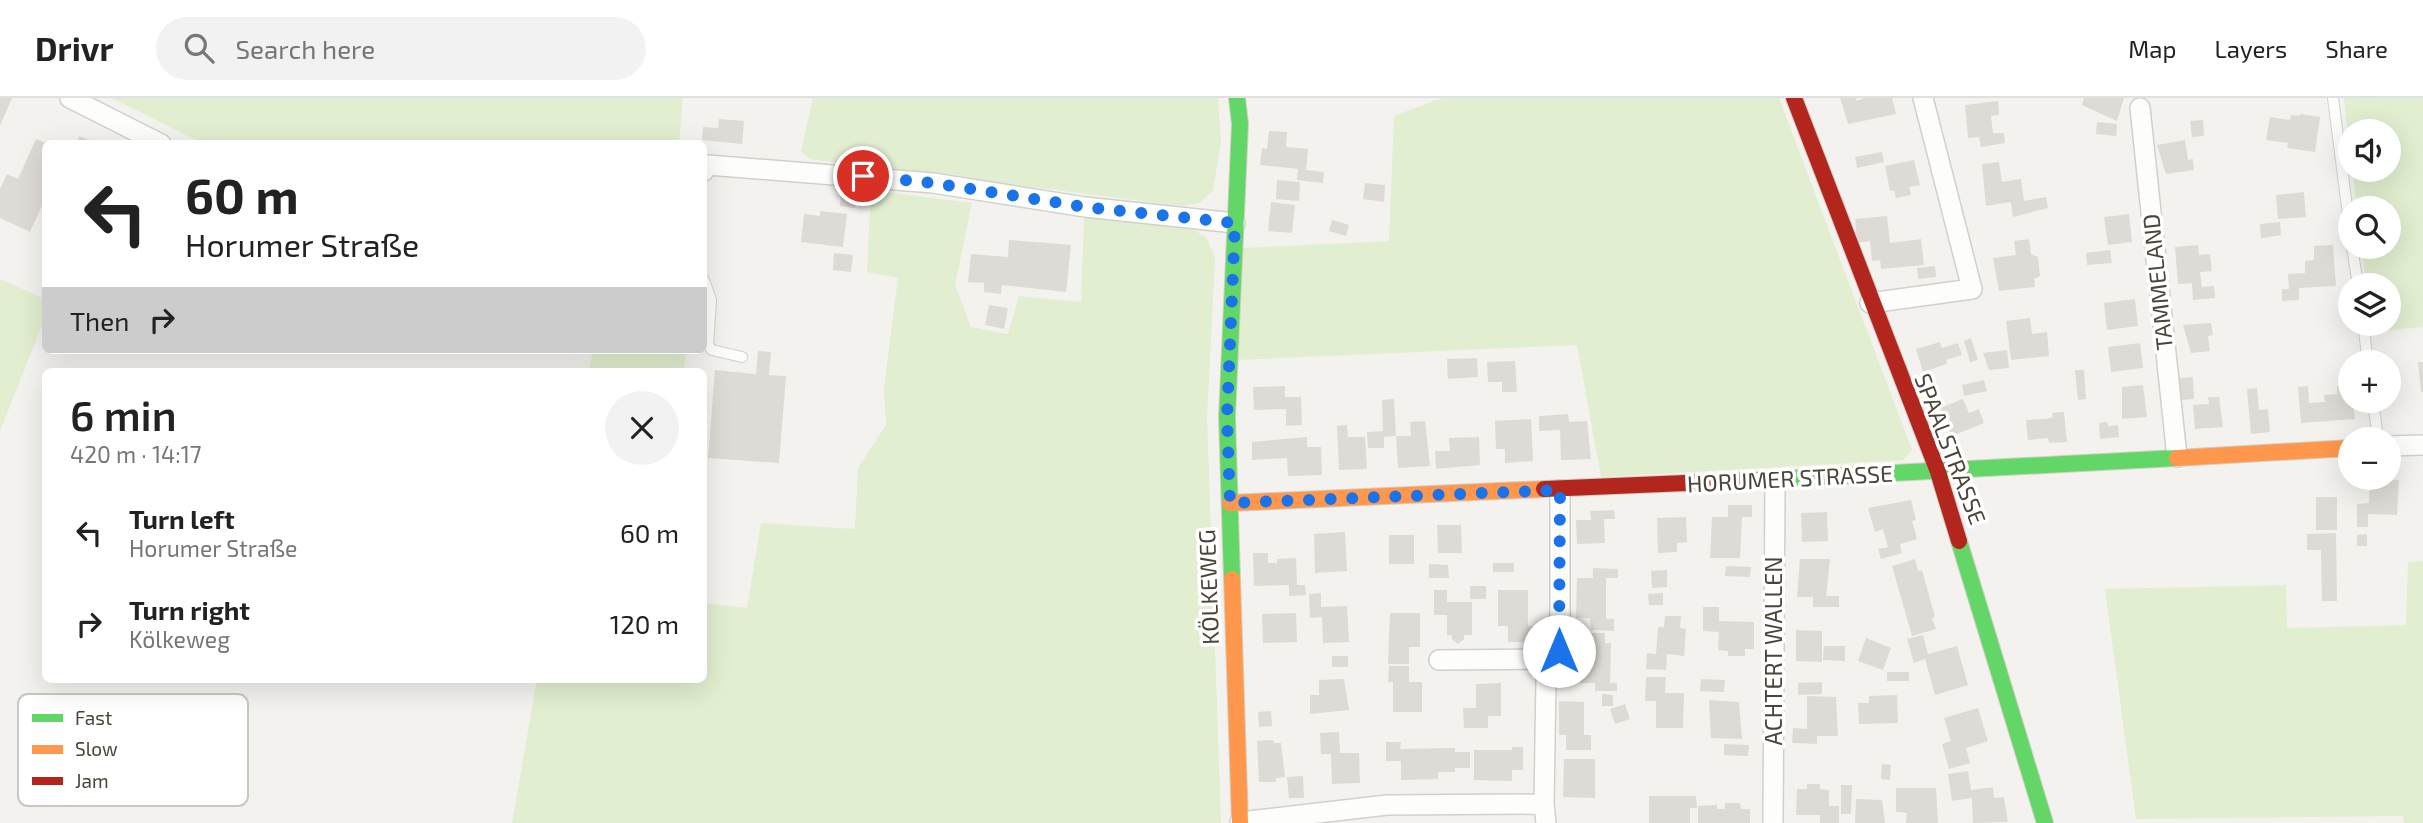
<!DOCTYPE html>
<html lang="en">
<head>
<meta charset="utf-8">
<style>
  :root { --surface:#fff; --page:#f2f2f2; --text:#222; --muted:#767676; --line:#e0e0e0 }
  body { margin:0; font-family:"Exo 2",sans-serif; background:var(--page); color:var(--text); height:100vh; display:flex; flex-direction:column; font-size:26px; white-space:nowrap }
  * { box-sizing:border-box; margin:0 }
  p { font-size:23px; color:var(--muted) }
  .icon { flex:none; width:38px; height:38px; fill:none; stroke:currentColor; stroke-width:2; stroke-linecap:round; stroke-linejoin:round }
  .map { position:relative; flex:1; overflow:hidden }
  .drawer { position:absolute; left:42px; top:270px; width:665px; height:315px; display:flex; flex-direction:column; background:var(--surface); border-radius:10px; box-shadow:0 7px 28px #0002 }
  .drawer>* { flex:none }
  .banner { position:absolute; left:42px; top:42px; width:665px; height:214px; border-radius:10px; box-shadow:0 7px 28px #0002; background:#fff; color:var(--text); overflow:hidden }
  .fabs { position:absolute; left:2338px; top:21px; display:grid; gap:14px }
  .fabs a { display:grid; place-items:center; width:63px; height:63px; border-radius:50%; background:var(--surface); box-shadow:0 7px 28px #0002; font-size:35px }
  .pin { position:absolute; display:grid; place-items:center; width:60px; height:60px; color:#fff; margin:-30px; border:4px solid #fff; border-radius:50%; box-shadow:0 2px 7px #0007 }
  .me { position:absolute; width:77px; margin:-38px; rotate:0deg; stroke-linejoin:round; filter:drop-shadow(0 0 5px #0008) }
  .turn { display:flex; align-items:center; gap:24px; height:147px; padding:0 28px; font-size:32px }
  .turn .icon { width:91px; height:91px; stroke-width:2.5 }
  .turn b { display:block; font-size:49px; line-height:60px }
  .then { display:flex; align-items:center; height:66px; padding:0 28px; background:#0003; gap:14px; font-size:26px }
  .round { display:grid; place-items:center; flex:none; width:74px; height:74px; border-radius:37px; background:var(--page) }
  .overview { display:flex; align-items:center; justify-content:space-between; height:119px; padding:0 28px }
  h1 { font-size:42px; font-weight:600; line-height:52px }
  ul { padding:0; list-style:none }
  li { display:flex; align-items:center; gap:21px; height:91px; padding:0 28px }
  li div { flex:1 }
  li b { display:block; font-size:26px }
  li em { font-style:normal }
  header { display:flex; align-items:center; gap:42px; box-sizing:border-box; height:98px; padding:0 35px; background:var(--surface); border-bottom:2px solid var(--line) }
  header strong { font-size:33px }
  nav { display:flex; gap:38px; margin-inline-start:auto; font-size:24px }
  .search { width:490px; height:63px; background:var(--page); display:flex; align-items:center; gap:18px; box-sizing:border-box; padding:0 24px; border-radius:38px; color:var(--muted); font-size:26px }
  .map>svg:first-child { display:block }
  .green { fill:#e1eecf }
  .building { fill:#dedbd6 }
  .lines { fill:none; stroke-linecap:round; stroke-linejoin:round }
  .lane-casing { stroke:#d2d0cb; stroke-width:12 }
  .street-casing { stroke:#d2d0cb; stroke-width:22 }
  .fast-casing { stroke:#d3cfc5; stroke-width:18 }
  .slow-casing { stroke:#d3cfc5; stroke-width:18 }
  .jam-casing { stroke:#d3cfc5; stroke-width:18 }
  .lane { stroke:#fdfdfc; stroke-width:10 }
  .street { stroke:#fdfdfc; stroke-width:19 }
  .fast { stroke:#63d668; stroke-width:16 }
  .slow { stroke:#ff974d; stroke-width:16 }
  .jam { stroke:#b3261e; stroke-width:16 }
  .route { stroke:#1a73e8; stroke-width:12; stroke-dasharray:0 21.6 }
  .labels { text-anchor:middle; stroke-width:7; stroke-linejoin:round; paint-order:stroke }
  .street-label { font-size:23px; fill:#4b4439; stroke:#fff }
  .key { fill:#fff; stroke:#c9c7c4; stroke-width:2 }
  .key-label { font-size:19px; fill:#4b4439 }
</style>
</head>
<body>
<header>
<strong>Drivr</strong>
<div class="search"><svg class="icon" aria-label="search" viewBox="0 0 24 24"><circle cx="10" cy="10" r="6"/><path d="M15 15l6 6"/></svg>Search here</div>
<nav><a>Map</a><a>Layers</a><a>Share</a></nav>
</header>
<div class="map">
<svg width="2423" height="725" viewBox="0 0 2423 725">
  <rect width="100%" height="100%" fill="#f4f2ee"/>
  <path class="green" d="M111,0H683L679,45H202Z
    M813,0H1218L1221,43L1213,93L1199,105L1181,108L810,61L801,53Z
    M1442,0H1779L1912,352L1904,362L1601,379L1577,247L1236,262L1243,150L1389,143L1394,18Z
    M2344,0H2423V229L2372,234L2371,226H2389V187H2366L2362,149H2389V110H2357L2352,72H2389V33H2350V56Z
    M871,92L972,105L955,187L971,229L1008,236L1019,198L1081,204L1084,119L1194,132L1206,139L1215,160L1207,320L1221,725H512L537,581H704V505L747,510L761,425L855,431L858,370L886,327L884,290L898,180L867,174Z
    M0,181L45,201L46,217L0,333Z
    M593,252H686L684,273H589Z
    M2423,463V725H2404L2403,718L2136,721L2105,491L2286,487L2287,530L2406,527L2408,464Z"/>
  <path class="building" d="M0,0H12L0,28Z
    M1840,0H1856L1857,3L1864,0H1892L1896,16L1848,26Z
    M2084,0H2124L2117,23L2082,7Z
    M1998,3L1999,17L1991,18L1993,35H2004L2005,45L1981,49L1979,39L1968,40L1965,7Z
    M2300,16L2320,19L2315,54L2287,50L2288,45L2266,42L2270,19L2290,22L2291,17L2300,18Z
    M719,21L744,23L742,46L702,42L703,29L718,30Z
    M2203,22L2204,38L2192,39L2190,23Z
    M2097,24L2117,26L2116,38L2096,36Z
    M1269,33L1287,34L1286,49L1308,51L1306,72L1324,74L1323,85L1297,82L1298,71L1260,67L1262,50L1267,51Z
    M79,38L98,45V46H77Z
    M36,41L46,45V99L30,134L0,120V91L7,76L18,81Z
    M2185,42L2188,62L2193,61L2194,72L2166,76L2157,47Z
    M1882,54L1884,64L1857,70L1855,59Z
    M1914,62L1920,87L1909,89L1911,97L1896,100L1894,92L1890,93L1885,68Z
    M1999,64L2002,84L2021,81L2024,103L2046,99L2048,110L2013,119L2011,104L1986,108L1982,66Z
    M1277,82L1300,84L1299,103L1276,101Z
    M1365,85L1385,87L1384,104L1363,101Z
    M2304,94L2306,119L2278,121L2276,97Z
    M841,96L856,98L855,110L840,108Z
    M1271,104L1295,107L1292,135L1268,133Z
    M820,113L847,116L843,149L801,144L804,116L820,118Z
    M2129,116L2132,144L2108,147L2104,119Z
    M1887,118L1890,145L1921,141L1924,167L1881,171L1880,162L1872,163L1870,143L1857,145L1855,121Z
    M1332,122L1349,127L1346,138L1329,133Z
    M2280,124L2281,137L2261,140L2260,126Z
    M2029,141L2031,156L2038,159L2040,178L2034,181L2035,189L1999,193L1993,160L2016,157L2014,143Z
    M1009,142L1071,147L1066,194L1002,187L1001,196L984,194V185L968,184L971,156L1008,159Z
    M2198,147L2199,157L2210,156L2212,173L2200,174L2202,189L2214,188L2215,200L2193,202L2192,185L2178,186L2175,149Z
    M2333,147L2336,188L2299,190V202L2282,203V191H2289L2288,176L2305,175V163L2314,162V148Z
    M2110,152L2112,165L2087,167L2086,155Z
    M834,155L853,157L851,174L833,172Z
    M1935,168L1936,179L1918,181L1917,170Z
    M2135,201L2138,228L2107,232L2104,205Z
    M989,207L1008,210L1004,231L985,227Z
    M2030,220L2032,236L2047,234L2049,258L2011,262L2006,223Z
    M2211,225L2213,237L2208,238L2210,253L2191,255L2183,227Z
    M1971,240L1978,262L1970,264L1964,243Z
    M1940,244L1942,250L1958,245L1962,257L1946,262L1947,266L1923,274L1916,251Z
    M2140,245L2143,270L2111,274L2108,249Z
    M2007,252L2009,270L1989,272L1983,255Z
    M758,253L771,254L769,277L786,278L779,365L708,360L715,272L756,276Z
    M1477,260L1478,279L1448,281L1447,261Z
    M1515,263L1517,294H1502V284H1488L1487,264Z
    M2418,264H2423V294H2421Z
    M2075,272H2084L2086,301L2078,302Z
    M2193,279L2194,301L2180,302L2178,280Z
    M1984,282L1987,293L1964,298L1962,287Z
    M2143,287L2147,319L2122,321V289Z
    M2350,287L2355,321L2301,325L2298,289L2308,288L2309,305L2325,304L2324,297L2337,296V288Z
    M1285,288V299H1301L1302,327L1286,328V311L1254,312L1253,289Z
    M2257,290L2259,312L2268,311L2270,334L2251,336L2247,291Z
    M2208,299H2219L2223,329L2195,331L2193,307L2209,306Z
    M1394,301L1396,338L1384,339V350H1368L1367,334L1383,333L1382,302Z
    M1963,301L1969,315L1979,311L1984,325L1952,338L1940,310Z
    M2064,314L2067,344L2049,345L2048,340L2028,342L2026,322L2046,321L2053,319L2052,315Z
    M1568,316L1569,324L1587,323L1591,361L1561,362L1560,332L1539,333V318Z
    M1531,321L1533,363L1505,365V351H1496L1495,323Z
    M1425,323L1430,368L1398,370L1396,338H1411L1410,324Z
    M2107,324L2108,328L2118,327L2119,339L2100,341L2099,325Z
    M1347,327L1348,339H1365L1367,371L1339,372L1337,328Z
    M1307,339V349H1321L1322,377L1288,378L1287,360L1252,362V344Z
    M1479,339L1480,367L1436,371L1435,353H1450L1449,340Z
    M2370,381L2399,382L2397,417L2368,416V429H2357V406L2369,405Z
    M2316,399H2337V432H2316Z
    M1911,402L1916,422L1912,423L1917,441L1900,446L1902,455L1881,461L1878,451L1888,449L1883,431L1875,434L1868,410Z
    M1728,407H1752V419H1742L1740,460H1710L1712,419H1728Z
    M1614,412L1615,421H1604L1605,445L1577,446L1576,422H1591L1590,413Z
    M1827,414L1828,443L1802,444L1801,415Z
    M1686,419L1687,444L1677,445V454L1658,455L1657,420Z
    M1437,427H1461L1462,455H1438Z
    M1345,434L1347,473L1315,475L1314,436Z
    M2336,435L2337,503H2322L2321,452H2307V436Z
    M2367,436V448H2357V437Z
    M1389,437H1414V466H1389Z
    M1253,455H1268V465H1277V461L1296,460L1297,487H1305L1306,497L1289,498V487L1254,488Z
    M1800,461H1830L1826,498H1839V509H1813V499H1797Z
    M1915,461L1918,473L1922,472L1935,519L1932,520L1936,531L1912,538L1892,468Z
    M1493,465H1514V474H1493Z
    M1429,466L1448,467L1449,480H1429Z
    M1726,468L1751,469L1750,479L1725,478Z
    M1593,470L1618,471V480H1606V521H1614V533L1591,532L1590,520H1576L1577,480H1593Z
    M1667,472V489L1652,490L1651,473Z
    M1470,488H1486V501H1470Z
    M1434,492H1447V504H1472V537H1464V541L1458,546L1452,541V537H1447V517H1434Z
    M1498,492H1528V528H1535V544H1508V528H1498Z
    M1321,495V509L1347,508L1349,544L1323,545L1322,519L1310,520L1309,496Z
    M1663,495V507H1649L1648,496Z
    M1703,509H1719V523L1754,524V551H1745V558H1728V553L1718,552L1719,534L1703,533Z
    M1296,515L1297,544L1263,545L1262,516Z
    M1390,515H1420V549H1409V566H1388Z
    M1665,518H1681L1680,530L1686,531L1684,558L1667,556L1666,572L1646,571L1647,555L1656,556L1658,529H1664Z
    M1796,532L1822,533V564L1796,563Z
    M1580,535H1605V545H1611L1610,585H1617V593H1595V585H1579Z
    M1923,537L1928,556L1957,548L1968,587L1935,597L1925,561L1914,565L1907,541Z
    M1866,540L1891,550L1883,572L1858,563Z
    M1824,548H1845V563L1823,562Z
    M1332,558H1348V569H1332Z
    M1389,568H1409V584H1422V614H1393V584H1388Z
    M1887,574H1909V583H1887Z
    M1646,579H1666L1665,595H1684L1683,630H1656V603H1645Z
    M1344,581L1349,612L1310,616V597H1319V582Z
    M1701,581L1725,582L1724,594L1700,593Z
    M1822,584V596L1798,597V585Z
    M1501,585V618H1488V630H1464L1463,610H1476V586Z
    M1602,596L1613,597V608H1602Z
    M1897,597L1898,625L1859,626L1858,605H1869V598Z
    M1807,598L1836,599L1838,638H1817V646L1792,645L1793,630L1807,631Z
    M1709,602L1739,604L1742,641L1711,640Z
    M1559,603L1584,604V637H1591V652H1566V637H1559Z
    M1625,606L1630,621L1615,626L1610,611Z
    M1978,610L1988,643L1966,650L1970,665L1949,671L1942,646L1951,643L1944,620Z
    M1271,613L1272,628L1259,629L1258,614Z
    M1339,634L1340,655H1359L1360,685L1332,686L1331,656H1321L1320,635Z
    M1273,642L1274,645H1281L1285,679L1276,680V684H1259L1257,643Z
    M1386,644H1401L1400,651L1455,650V654H1470V670H1455V674H1438V681L1401,682V663H1386Z
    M1724,646L1749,647L1748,658L1724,657Z
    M1512,649H1523V672H1512V683L1474,682V652H1512Z
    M1564,661H1595V700L1563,699Z
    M1882,666L1891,667L1890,682L1881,681Z
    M1968,673L1971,692L1993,689L1994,700L2004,699L2008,724L1973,725L1972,700L1952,703L1948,676Z
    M1303,678L1304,700H1289L1287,679Z
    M1807,686H1820V691L1829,692V708H1839V725H1820V717H1796L1797,691H1807Z
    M1841,687H1852L1851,716H1841Z
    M1896,690H1936L1938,725H1906L1907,715L1896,714Z
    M1649,698H1696L1697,710H1690V725H1649Z
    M1856,701L1882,702L1885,725H1855Z
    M1725,705H1740L1741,711H1750V725H1698V708L1717,707V711H1725Z"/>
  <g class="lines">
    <g class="lane-casing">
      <path id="lane" d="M2333,0L2350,132
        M2352,149L2358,187
        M704,182L711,202L708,247L712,252L742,259
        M2363,226L2368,264
        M2373,303L2378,341"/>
    </g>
    <g class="street-casing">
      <path id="street" d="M70,0L161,46
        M2140,10L2177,359
        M704,73L708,67L933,85L1085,109L1235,125
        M1870,205L1972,191L1923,0
        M2389,348L2423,347
        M1439,562L1555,561
        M1544,706L1546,725
        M1240,724L1387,707L1544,706L1546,581L1560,553V392
        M1773,725L1775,382"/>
    </g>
    <g class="fast-casing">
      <path id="fast" d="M1781,381L2177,360
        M1959,443L2045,725
        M1232,481L1227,319L1240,26L1237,0"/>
    </g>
    <g class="slow-casing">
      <path id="slow" d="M2177,360L2350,350
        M1230,405L1544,391
        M1232,481L1240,725"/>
    </g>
    <g class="jam-casing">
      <path id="jam" d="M1794,0L1938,374L1959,443
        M1544,391L1781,381"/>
    </g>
    <use href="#lane" class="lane"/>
    <use href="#street" class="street"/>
    <use href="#fast" class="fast"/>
    <use href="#slow" class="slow"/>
    <use href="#jam" class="jam"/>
  </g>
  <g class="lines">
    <path class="route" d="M863,78L933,85L1085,109L1235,125L1227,319L1230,405L1560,392L1559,553"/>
  </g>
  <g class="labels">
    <g class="street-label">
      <text transform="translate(2158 184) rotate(-96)" y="8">TAMMELAND</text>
      <text transform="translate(1950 351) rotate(69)" y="8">SPAALSTRASSE</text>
      <text transform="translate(1790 381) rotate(-3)" y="8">HORUMER STRASSE</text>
      <text transform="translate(1209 489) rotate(-92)" y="8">KÖLKEWEG</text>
      <text transform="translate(1774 553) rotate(-90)" y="8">ACHTERT WALLEN</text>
    </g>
  </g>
  <rect x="18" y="596" width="230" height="112" rx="10" class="key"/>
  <rect x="32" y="616" width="31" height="8" fill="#63d668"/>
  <rect x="32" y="647" width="31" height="9" fill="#ff974d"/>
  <rect x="32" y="679" width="31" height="8" fill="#b3261e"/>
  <g class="key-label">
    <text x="75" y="627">Fast</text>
    <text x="75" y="658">Slow</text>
    <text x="75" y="690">Jam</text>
  </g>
</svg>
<div class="fabs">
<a><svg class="icon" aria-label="sound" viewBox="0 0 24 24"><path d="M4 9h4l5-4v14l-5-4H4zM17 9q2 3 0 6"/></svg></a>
<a><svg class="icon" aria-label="search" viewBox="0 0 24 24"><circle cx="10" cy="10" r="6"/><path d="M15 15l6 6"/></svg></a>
<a><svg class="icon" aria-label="layers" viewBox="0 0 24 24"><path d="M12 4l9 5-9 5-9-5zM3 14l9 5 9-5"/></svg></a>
<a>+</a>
<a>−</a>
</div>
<div class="pin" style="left:863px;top:78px;background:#d93025"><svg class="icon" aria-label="arrive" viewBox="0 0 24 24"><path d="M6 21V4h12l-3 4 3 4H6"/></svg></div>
<svg class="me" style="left:1559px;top:553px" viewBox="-20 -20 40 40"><circle r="19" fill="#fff"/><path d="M0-13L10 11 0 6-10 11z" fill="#1a73e8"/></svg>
<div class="banner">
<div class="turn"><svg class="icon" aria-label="left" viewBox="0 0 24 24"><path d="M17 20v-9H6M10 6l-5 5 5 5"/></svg><div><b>60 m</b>Horumer Straße</div></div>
<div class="then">Then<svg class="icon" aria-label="right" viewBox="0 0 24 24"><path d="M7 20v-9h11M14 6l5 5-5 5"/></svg></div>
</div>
<section class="drawer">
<div class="overview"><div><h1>6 min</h1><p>420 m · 14:17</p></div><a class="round"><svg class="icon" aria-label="close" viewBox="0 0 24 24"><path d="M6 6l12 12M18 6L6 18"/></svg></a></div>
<ul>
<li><svg class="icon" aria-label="left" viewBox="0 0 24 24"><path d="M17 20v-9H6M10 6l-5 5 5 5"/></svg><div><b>Turn left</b><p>Horumer Straße</p></div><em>60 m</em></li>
<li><svg class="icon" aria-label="right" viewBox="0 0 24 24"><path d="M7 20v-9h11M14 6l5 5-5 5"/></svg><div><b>Turn right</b><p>Kölkeweg</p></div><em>120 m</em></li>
</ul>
</section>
</div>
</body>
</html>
